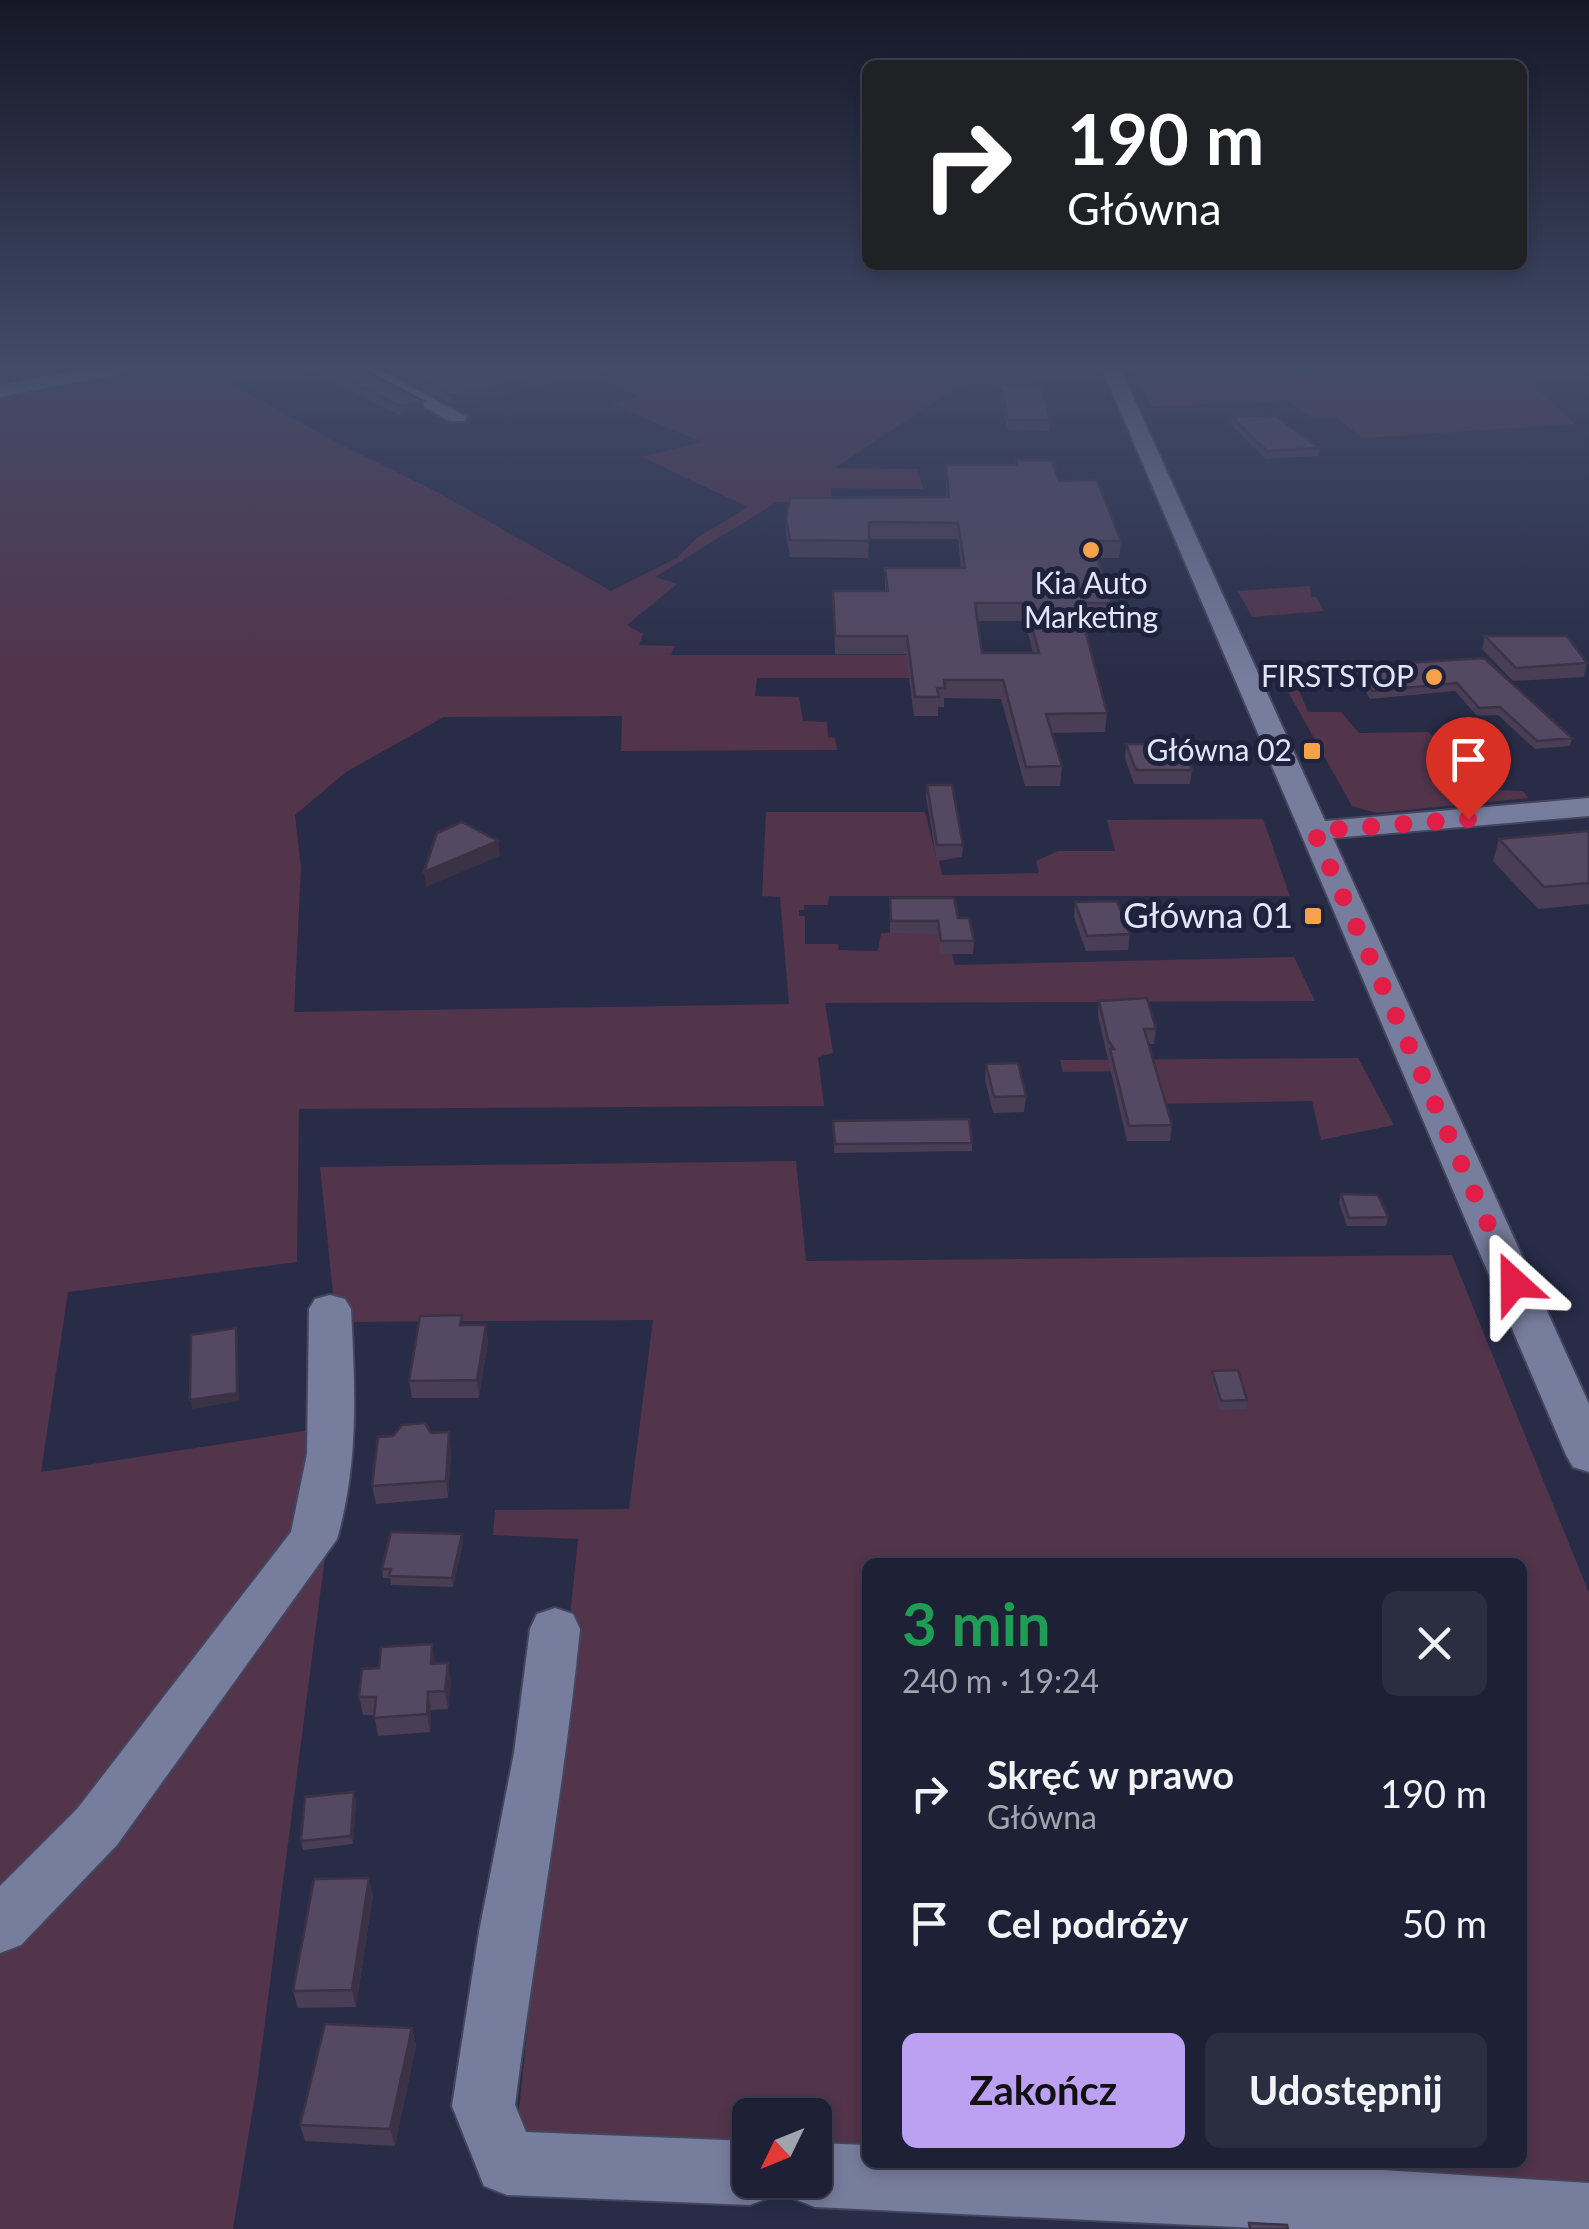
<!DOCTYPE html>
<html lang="pl">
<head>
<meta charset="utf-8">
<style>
  :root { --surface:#1e2135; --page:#2b2e41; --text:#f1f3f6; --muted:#a1a3ad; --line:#3c3e50; --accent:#bca0f2 }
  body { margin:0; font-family:Lato,sans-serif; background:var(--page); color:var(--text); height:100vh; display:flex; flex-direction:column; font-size:38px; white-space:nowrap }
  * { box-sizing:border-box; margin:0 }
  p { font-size:32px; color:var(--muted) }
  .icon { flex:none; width:55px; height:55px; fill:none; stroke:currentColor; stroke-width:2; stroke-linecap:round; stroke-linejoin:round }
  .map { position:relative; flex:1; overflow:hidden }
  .panel { position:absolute; left:862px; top:1558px; width:665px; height:610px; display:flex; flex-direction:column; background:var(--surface); border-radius:15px; box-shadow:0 5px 15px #0003,0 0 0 2px var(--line) }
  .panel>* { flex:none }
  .top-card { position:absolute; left:862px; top:60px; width:665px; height:210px; border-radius:15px; box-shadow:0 5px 15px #0003,0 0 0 2px var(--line); background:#202124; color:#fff; overflow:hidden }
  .needle { width:65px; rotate:227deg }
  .fabs { position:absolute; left:732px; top:2098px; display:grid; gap:20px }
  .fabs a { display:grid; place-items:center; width:100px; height:100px; border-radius:15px; background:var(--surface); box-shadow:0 5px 15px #0003,0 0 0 2px var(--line); font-size:50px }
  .pin { position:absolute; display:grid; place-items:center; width:85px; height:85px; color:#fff; margin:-102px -42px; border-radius:50% 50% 50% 0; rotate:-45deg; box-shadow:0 0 10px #0007 }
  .pin .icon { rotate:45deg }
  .me { position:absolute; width:110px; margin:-55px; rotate:336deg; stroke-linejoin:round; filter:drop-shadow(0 0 8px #0008) }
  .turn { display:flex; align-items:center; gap:35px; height:210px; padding:0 40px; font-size:45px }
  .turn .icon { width:130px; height:130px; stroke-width:2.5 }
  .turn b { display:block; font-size:70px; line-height:85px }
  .round { display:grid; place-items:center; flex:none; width:105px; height:105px; border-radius:15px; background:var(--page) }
  .summary { display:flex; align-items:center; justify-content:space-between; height:170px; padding:0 40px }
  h1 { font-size:60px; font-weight:700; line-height:75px; color:#1e9e55 }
  .primary-button { display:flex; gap:20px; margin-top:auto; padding:20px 40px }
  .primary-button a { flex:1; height:115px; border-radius:15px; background:var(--accent); color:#111; font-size:40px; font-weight:700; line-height:115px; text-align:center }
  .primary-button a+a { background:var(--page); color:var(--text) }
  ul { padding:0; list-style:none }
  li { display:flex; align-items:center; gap:30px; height:130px; padding:0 40px }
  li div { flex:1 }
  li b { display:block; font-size:38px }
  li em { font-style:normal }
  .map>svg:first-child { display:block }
  .green { fill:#52344b }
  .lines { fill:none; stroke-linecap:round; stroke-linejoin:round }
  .minor-casing { stroke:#43465d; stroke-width:4 }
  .minor { fill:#777d9c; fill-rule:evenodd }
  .wall { fill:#493e55; fill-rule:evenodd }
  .shaded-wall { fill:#3c3245 }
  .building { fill:#554863; stroke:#3c3245; stroke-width:2.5; fill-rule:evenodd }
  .route { stroke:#e11d48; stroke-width:18; stroke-dasharray:0 32.4 }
  .poi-dot { fill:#f7a149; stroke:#1f223c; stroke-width:4 }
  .labels { text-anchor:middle; stroke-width:10; stroke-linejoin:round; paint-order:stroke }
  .far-poi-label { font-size:30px; fill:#e2e5f7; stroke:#1f223c; text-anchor:end }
  .poi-label { font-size:35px; fill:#e2e5f7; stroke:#1f223c; text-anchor:end }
</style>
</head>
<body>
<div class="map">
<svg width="1589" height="2229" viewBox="0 0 1589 2229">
  <rect width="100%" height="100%" fill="#282c47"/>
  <path class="green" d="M136,368H203L332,440L437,492L611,591L677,558L697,538L748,507L642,457L702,442L611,404L639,396L605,381L616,377L595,368H1081L1088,383L968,384L956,387L835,468L918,469L923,489L831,488L832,502H777L655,577L677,584L627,625L643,634L639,645L675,646L671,655H1021L975,678H757L755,696L799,697L803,721L827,722L828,737L835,738L837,750L621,751L622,716L444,717L346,772L295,815L301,868L294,1012L789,1004L780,897L762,896L766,812H925L936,856L962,857L939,861L942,875L1039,873L1036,861L1058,851H1115L1107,820L1263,819L1290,896H829L828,905H804V910H799V916H805V944H838L839,950L878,951L881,933L946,931L955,965L1294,957L1315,1001L825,1003L833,1053L818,1057L824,1106L299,1109L297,1262L68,1292L41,1472L342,1425L257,2084L233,2229H0V395Z
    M1133,368H1147L1158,378L1336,371L1333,368H1417L1421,371L1515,368L1575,424L1363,438L1335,417H1310L1287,400L1151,407Z
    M1310,586L1311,597H1316L1324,611L1252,617L1238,591Z
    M1287,690H1299L1308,712H1341L1359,733L1428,732L1494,790L1523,791L1528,798L1376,813L1352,806Z
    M1358,1058L1394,1125L1321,1140L1312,1101L1154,1104L1145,1071L1063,1072L1060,1060Z
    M796,1161L806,1261L1452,1255L1589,1593V2190L1015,2163L1522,2162V1562H868L867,2155L815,2153V2115H750V2150L516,2139L578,1539L493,1535L495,1510L629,1509L653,1320L336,1322L320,1167Z"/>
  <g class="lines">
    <g class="minor-casing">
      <path id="minor" d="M91,368H127L118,374L0,397V385Z
        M353,368H376L467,417L464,421H450Z
        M1102,368H1120L1325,821L1589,798V816L1333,838L1589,1404V1472L1573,1467L1566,1455Z
        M330,1295L345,1299L351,1309C355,1387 359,1463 337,1539L117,1845L21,1945L0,1953V1886L77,1809L291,1532L307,1454L309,1309L315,1299Z
        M555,1608L573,1614L580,1629C564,1789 535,1946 515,2105L526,2132L750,2141V2180H779L773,2196L750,2205L507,2195L484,2186L452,2106L479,1932L514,1753L530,1629L537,1614Z
        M815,2143L868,2145V2162H1254L1589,2183V2229H1275L815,2207L792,2198L785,2180H815Z"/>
    </g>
    <use href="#minor" class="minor"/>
  </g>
  <path class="wall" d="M307,368H361L423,401L424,411L401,416Z
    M384,368H600V373L452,405Z
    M1000,385L1050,420L1049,431L1008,430L1000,396Z
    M1232,417L1319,448L1318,456L1266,459L1231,425Z
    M1016,460L1059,481L1121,541L1119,558H1097L1112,603L1110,621H1082L1107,713L1105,732L1052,733L1062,766L1060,786H1025L1001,699L944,698V707H938V716H914L906,654H835L833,591H885V568H961L958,539H869L868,558L790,557L786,535V518L946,497V465H1015ZM977,621H1025L1033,653H982Z
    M1485,636L1587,663L1584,677L1513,681L1482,649Z
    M1484,658L1572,738L1570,746L1535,749L1498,715L1477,716L1455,691L1370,699L1356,674L1357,666Z
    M1126,744L1192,770L1190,784H1134L1125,758Z
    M927,785L963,845L962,857H936L926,796Z
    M1589,831V904L1538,909L1493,861L1499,839Z
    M890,898L958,918L974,941L973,954H940L938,934L890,933Z
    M1075,902L1130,934L1128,950L1086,951L1074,917Z
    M1099,1001L1156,1029L1154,1044H1148L1172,1125L1170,1141H1127L1098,1016Z
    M986,1064L1026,1096L1024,1112L993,1113L985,1080Z
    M833,1129L972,1143V1151L834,1153Z
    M1341,1194L1388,1217L1386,1226H1347L1339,1203Z
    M463,1325H486L488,1342L479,1398H412L409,1381Z
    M1212,1371L1247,1400L1246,1409L1220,1410L1211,1379Z
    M431,1433L451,1450L448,1498L376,1504L372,1486L393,1436Z
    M462,1534L463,1542L453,1587L391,1585L390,1578H383L382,1569Z
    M435,1662V1664L451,1680L448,1709L431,1710L430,1732L378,1736L374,1715H363L359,1697Z
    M354,1792L356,1801L353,1844L303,1850L301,1841Z
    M373,1895L356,2007L298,2008L293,1991Z
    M412,2028L416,2045L395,2146L305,2141L300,2125Z"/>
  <path class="shaded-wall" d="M577,368H600V373L452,405L451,395Z
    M423,401L424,411L401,416L400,406Z
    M498,841L500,856L426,887L424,872Z
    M486,1325L488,1342L479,1398L477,1380Z
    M236,1328L238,1337L239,1401L192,1409L190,1400Z
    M449,1432L451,1450L448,1498L446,1481Z
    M462,1534L463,1542L453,1587L452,1578Z
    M432,1644L435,1662L434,1682L431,1664Z
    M448,1663L451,1680L448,1709L445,1691Z
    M428,1692L431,1710L430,1732L427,1714Z
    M354,1792L356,1801L353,1844L351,1836Z
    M369,1878L373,1895L356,2007L352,1990Z
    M412,2028L416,2045L395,2146L390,2129Z"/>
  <path class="building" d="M325,368H361L423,401L400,406Z
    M400,368H577L451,395Z
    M1000,385L1042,386L1050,420H1008Z
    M1274,415L1319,448L1267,451L1232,417Z
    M1016,460H1052L1059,481L1097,480L1121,541H1091L1112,603H1078L1107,713L1046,714L1062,766L1026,767L1003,680H944L945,688H937L939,697H915L907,636H835L833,591H888L885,568H965L958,523L869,522V541L790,540L786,518L790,498L949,497L946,465H1017ZM975,603H1026L1039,653H982Z
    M1485,636H1567L1587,663L1516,668Z
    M1484,658L1572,738L1537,741L1500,707L1479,708L1457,683L1372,691L1357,666Z
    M1126,744H1183L1192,770H1136Z
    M927,785H952L963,845H937Z
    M462,822L498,841L424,872L437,833Z
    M1589,831V883L1544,887L1499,839Z
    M890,898H954L958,918H969L974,941H941L938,921H891Z
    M1117,901L1130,934L1087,936L1075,902Z
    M1147,998L1156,1029H1144L1172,1125L1129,1126L1110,1049H1114L1108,1040L1099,1001Z
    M1018,1063L1026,1096L994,1097L986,1064Z
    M969,1119L972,1143L835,1144L833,1121Z
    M1341,1194L1378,1195L1388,1217L1349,1218Z
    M462,1315L460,1325H486L477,1380L409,1381L420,1316Z
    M236,1328L237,1393L190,1400L191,1335Z
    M1238,1370L1247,1400L1221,1401L1212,1371Z
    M425,1423L431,1433L449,1432L446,1481L372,1486L378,1437L393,1436L402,1425Z
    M391,1532L462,1534L452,1578L389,1576L391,1569H382Z
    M432,1644L431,1664L448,1663L445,1691L428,1692L427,1714L374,1718L376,1697H359L362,1669L379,1668L381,1647Z
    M354,1792L351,1836L301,1841L305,1797Z
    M369,1878L352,1990L293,1991L314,1879Z
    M325,2024L412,2028L390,2129L300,2125Z
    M1249,2223L1287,2225L1288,2229H1250Z"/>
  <linearGradient id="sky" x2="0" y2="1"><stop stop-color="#161827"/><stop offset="0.54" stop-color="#424b69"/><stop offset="1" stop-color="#424b69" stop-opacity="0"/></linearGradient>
  <rect width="1589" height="680" fill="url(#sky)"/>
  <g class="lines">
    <path class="route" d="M1468,819L1314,831L1514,1283"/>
  </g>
  <g class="poi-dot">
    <circle cx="1091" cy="550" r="10"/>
    <circle cx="1434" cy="677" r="10"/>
    <rect x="1302" y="741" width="20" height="20" rx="5"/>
    <rect x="1303" y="906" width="20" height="20" rx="5"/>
  </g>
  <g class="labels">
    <g class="far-poi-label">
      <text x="1091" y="594" text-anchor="middle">Kia Auto<tspan x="1091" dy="34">Marketing</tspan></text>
      <text x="1414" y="687">FIRSTSTOP</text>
      <text x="1292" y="761">Główna 02</text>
    </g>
    <g class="poi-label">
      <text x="1293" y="928">Główna 01</text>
    </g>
  </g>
</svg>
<div class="fabs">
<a><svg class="needle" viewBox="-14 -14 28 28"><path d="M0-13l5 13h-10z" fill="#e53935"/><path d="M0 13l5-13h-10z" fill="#a1a3ad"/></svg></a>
</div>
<div class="pin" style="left:1468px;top:819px;background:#d93025"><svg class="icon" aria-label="arrive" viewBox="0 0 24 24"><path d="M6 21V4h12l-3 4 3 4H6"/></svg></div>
<svg class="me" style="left:1514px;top:1283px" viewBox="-20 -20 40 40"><path d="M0-17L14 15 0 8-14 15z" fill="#e11d48" stroke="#fff" stroke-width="4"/></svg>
<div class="top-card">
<div class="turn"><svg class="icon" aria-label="right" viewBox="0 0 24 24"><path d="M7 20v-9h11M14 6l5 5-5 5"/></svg><div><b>190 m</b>Główna</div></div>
</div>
<section class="panel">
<div class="summary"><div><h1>3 min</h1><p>240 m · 19:24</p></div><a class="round"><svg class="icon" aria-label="close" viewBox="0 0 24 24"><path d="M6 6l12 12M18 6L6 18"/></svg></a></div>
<ul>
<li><svg class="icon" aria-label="right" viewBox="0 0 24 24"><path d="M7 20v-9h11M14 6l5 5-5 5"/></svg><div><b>Skręć w prawo</b><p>Główna</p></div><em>190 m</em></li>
<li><svg class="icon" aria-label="arrive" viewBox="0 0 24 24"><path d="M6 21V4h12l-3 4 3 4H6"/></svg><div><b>Cel podróży</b></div><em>50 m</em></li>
</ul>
<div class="primary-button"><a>Zakończ</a><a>Udostępnij</a></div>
</section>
</div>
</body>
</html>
